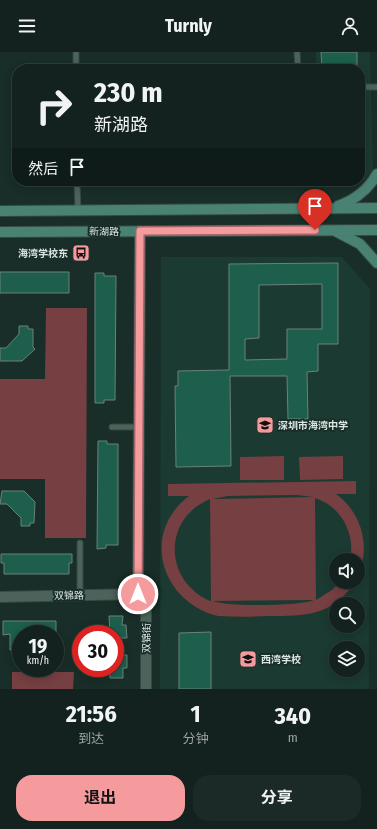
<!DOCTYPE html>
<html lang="zh">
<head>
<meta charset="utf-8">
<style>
  :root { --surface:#13221e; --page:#1c2a27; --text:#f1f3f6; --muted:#9da4a4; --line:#323f3c; --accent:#f59b9e }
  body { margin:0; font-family:"Fira Sans Condensed","Noto Sans SC",sans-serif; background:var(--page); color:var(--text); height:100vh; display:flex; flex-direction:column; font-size:15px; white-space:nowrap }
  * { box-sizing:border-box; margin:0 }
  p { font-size:13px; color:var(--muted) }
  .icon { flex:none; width:22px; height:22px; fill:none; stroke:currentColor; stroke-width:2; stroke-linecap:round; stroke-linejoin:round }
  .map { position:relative; height:637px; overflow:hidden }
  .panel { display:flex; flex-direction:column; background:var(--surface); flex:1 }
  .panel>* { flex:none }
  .top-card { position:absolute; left:12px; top:12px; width:353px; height:122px; border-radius:16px; box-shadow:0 2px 10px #0003,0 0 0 1px var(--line); background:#13221e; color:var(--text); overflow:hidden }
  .controls { position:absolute; left:329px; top:501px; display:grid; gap:8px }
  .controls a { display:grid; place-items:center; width:36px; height:36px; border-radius:50%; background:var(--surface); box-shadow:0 2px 10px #0003,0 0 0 1px var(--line); font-size:20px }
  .speed { position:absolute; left:12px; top:573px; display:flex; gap:8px; font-size:20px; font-weight:700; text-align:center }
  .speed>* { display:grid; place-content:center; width:52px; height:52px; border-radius:50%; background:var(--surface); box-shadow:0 2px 10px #0003,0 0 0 1px var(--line); line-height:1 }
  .speed small { font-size:10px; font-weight:400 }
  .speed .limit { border:6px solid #d22; background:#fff; color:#111 }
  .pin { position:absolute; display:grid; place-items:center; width:34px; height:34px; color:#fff; margin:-41px -17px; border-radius:50% 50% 50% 0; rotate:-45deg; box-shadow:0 0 4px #0007 }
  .pin .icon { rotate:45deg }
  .me { position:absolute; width:44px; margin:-22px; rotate:0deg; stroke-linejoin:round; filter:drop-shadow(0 0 3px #0008) }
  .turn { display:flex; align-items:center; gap:14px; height:84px; padding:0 16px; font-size:18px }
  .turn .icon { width:52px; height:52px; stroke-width:2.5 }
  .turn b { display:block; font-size:28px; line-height:34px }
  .then { display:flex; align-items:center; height:38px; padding:0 16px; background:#0003; gap:8px; font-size:15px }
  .eta { display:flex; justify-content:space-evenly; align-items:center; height:68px; text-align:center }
  .eta b { font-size:24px; font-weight:700; line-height:28px }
  .cta { display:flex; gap:8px; margin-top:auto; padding:8px 16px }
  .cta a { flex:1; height:46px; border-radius:16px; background:var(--accent); color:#111; font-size:16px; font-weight:700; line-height:46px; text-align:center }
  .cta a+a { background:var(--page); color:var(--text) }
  header { display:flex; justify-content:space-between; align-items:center; height:52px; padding:0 16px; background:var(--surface); font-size:18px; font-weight:700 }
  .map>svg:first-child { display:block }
  .built { fill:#1b3a31; fill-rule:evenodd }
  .green { fill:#763f42; fill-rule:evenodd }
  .building { fill:#1d5e4d; stroke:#6a827a; fill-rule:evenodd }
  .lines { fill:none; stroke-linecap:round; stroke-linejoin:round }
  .service-casing { stroke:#364843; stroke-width:7 }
  .minor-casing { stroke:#364843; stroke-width:12 }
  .secondary-casing { stroke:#364843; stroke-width:12 }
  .service { stroke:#4c635c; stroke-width:5 }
  .minor { stroke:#4c635c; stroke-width:10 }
  .secondary { stroke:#498273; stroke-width:10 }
  .route-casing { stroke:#9f6567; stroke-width:10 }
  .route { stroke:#f59b9e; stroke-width:7 }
  .labels { text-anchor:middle; stroke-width:4; stroke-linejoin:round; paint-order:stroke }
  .street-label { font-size:10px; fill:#d9e6e1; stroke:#192e28 }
  .poi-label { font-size:10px; font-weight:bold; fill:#d9e6e1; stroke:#192e28; text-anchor:start }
</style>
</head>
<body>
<header><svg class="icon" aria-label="menu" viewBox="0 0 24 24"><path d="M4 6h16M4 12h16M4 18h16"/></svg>Turnly<svg class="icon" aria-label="person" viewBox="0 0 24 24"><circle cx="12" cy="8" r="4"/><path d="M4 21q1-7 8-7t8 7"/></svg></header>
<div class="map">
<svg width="377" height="637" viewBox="0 0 377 637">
  <rect width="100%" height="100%" fill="#192e28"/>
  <path class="built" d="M316,0H370L373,119L365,128H360V17H316Z
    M161,205H342L370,237L369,637H160ZM336,508H358V530H336ZM336,552H358V574H336ZM336,596H358V618H336Z"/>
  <path class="green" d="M46,256H87L86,486H45V427H0V327H45Z
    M284,404V428H240V405Z
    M343,404V427L300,428L299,405Z
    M356,429V442H336C362,461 371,495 358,524V508H350C356,482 341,454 315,446L316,548L332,538L340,530H355C332,564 306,564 268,564C251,565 234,565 218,564C161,550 140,481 189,444H168V432ZM297,443L313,445L212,447L228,444ZM210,447L211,549H210C164,529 162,467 210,447ZM314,548C300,554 228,555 213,549Z
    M12,620H74L73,637H12Z"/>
  <path class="building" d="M321,0H357V17H322Z
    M338,211V292H318V319L307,320L308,367H288L287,324H230L231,414L176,415L175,334H178V319L229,318V212ZM322,232V277H287V307L245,308V287L259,286V233Z
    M0,220H69V241H0Z
    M95,221H104V224H116L115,348H104V351H95Z
    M19,274H28V277H33V295L35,297L22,309H0V296H6L19,282Z
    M98,389H107V392H118V493H106V496L97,497Z
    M2,439H24L35,450L34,471H30V474H21V466L7,452H0Z
    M1,502H72V511H69V522H4V511H1Z
    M109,564H123L122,573H126L127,586H115V582H110Z
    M3,569H56V582H21V597L10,598V582L3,583Z
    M211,580V637H179V581Z
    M115,603H127V616H123V626H110V616H115Z"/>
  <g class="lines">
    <g class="service-casing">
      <path id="service" d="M76,0V17
        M297,0L298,17
        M360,35H377
        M77,129L78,159
        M112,375H139
        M80,491V543"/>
    </g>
    <g class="minor-casing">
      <path id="minor" d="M140,179L138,542L146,550V637
        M0,545L138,542"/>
    </g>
    <g class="secondary-casing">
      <path id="secondary" d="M338,154C355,148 368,138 377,122
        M0,159L377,156
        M0,180L377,178
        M337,180L360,192L377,211"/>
    </g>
    <use href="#service" class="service"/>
    <use href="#minor" class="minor"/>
    <use href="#secondary" class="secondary"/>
  </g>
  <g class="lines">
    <g class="route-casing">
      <path id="route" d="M138,542L140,179L315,178"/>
    </g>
    <use href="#route" class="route"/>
  </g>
  <defs>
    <g id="bus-square" transform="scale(0.9)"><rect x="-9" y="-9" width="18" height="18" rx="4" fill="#f59b9e" stroke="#192e28"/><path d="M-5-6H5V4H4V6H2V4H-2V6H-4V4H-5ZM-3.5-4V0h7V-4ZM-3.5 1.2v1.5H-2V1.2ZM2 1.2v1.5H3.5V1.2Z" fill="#111"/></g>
    <g id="school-square" transform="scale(0.9)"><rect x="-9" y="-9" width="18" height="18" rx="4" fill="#f59b9e" stroke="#192e28"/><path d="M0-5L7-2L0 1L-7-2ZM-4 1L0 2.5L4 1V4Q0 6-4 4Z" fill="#111"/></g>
  </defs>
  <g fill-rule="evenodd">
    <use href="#bus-square" x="81" y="201"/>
    <use href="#school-square" x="265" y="373"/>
    <use href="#school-square" x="248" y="607"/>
  </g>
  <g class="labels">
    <g class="street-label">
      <text transform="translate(104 179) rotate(1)" y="4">新湖路</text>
      <text transform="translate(69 543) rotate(-1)" y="4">双锦路</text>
      <text transform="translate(146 586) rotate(-90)" y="4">双锦街</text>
    </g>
    <g class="poi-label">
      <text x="68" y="205" text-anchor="end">海湾学校东</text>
      <text x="278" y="377">深圳市海湾中学</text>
      <text x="261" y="611">西湾学校</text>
    </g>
  </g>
</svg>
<div class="controls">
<a><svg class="icon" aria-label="sound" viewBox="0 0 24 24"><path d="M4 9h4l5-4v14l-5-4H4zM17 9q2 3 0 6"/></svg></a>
<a><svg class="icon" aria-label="search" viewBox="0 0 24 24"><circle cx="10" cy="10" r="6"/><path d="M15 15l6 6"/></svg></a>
<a><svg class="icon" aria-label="layers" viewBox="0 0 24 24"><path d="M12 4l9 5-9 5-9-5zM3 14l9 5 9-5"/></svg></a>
</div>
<div class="speed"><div>19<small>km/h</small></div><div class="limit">30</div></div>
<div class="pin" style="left:315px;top:178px;background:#d93025"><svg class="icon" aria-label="arrive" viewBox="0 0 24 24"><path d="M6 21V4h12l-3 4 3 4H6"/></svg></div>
<svg class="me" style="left:138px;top:542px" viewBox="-20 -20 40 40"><circle r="17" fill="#f59b9e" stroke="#fff" stroke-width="3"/><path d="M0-11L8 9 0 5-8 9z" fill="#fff"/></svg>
<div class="top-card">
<div class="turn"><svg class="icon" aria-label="right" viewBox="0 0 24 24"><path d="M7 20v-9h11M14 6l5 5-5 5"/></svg><div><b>230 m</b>新湖路</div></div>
<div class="then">然后<svg class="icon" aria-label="arrive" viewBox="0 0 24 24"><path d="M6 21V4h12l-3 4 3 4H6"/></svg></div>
</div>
</div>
<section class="panel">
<div class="eta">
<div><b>21:56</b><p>到达</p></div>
<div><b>1</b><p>分钟</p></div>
<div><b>340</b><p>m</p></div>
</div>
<div class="cta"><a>退出</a><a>分享</a></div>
</section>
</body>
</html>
